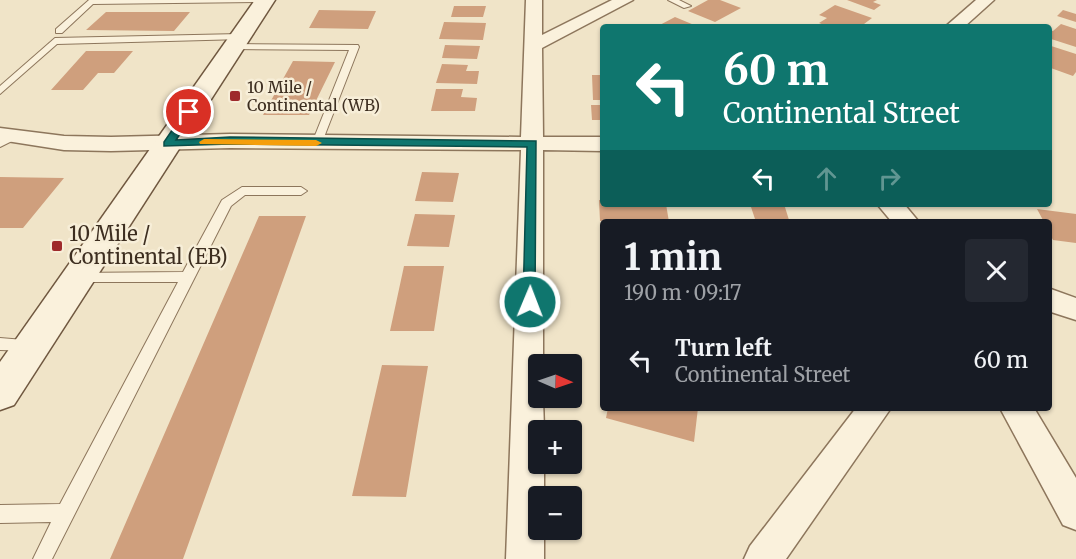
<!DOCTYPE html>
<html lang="en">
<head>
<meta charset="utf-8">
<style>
  :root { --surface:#171b24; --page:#242831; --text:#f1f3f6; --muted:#9ea1a6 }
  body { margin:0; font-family:Merriweather,serif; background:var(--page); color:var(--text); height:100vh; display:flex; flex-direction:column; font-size:22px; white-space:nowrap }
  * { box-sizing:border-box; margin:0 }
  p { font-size:20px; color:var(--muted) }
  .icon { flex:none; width:33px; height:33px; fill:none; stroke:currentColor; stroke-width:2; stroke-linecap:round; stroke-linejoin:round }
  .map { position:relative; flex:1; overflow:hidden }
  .sheet { position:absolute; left:600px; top:219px; width:452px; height:192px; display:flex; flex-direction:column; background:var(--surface); border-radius:6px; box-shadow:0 2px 4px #0004 }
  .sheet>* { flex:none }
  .hud { position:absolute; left:600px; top:24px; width:452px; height:183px; border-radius:6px; box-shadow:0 2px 4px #0004; background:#0f766e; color:#fff; overflow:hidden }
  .needle { width:39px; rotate:92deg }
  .fabs { position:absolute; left:528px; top:354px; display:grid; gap:12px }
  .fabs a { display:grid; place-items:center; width:54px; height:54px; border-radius:6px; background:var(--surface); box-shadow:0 2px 4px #0004; font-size:30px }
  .pin { position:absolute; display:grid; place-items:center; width:51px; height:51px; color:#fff; margin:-26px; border:3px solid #fff; border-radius:50%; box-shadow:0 2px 6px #0007 }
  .me { position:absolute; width:66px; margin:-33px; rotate:1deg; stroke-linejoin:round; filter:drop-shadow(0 0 4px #0008) }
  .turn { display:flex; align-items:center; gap:21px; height:126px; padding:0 24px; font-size:27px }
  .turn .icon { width:78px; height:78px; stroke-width:2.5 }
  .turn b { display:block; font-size:42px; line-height:51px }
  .lanes { display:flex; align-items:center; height:57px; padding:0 24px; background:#0003; justify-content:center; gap:30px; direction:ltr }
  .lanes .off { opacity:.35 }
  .round { display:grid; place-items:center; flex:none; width:63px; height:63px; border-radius:6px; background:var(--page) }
  .head { display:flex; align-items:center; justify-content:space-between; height:102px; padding:0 24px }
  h1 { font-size:36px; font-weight:700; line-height:45px }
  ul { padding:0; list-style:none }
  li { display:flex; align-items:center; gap:18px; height:78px; padding:0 24px }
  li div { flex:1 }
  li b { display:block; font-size:22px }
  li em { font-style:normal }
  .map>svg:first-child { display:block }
  .building { fill:#cf9f7d }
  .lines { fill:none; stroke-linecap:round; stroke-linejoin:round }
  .service-casing { stroke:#8d765c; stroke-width:2 }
  .minor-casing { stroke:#8d765c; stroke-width:3 }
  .secondary-casing { stroke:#6f573f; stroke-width:3 }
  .service { fill:#faf1dc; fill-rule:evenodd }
  .minor { fill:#faf1dc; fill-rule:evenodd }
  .secondary { fill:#faf1dc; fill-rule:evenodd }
  .route { fill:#0f766e; stroke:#0a4d48; stroke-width:1.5 }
  .slow { fill:#f59e0b }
  .poi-dot { fill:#9e2a2b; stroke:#f7eed8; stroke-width:2 }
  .labels { text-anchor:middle; stroke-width:5; stroke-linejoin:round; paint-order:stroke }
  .far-poi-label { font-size:16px; fill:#3d2e20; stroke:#f7eed8; text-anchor:start }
  .poi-label { font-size:20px; fill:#3d2e20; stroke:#f7eed8; text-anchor:start }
</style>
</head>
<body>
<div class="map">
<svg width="1076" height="559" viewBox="0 0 1076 559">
  <rect width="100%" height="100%" fill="#f0e4c8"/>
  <path class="building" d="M708,0H720L741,8L715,22L688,11Z
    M847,0H877L873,2L881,5L874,10Z
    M835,5L872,18L860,27H829L819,23L827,18L819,15Z
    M454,6H486L483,17H451Z
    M319,10L376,11L368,29L309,28Z
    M1063,10L1076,14V22L1057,16Z
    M106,12H190L174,31L86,30Z
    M675,17L699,27H656Z
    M444,22L486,23L483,40L439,39Z
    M1061,24L1076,29V47L1048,38V30L1053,31Z
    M445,45L480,46L477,59L442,58Z
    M1048,45L1076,54V72L1073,76L1048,67Z
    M86,51H133L114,73H98L83,90H51Z
    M293,61L335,62L309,115H263Z
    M442,64L468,65L466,71H479L477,84L436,83Z
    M592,75H603V100H593Z
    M436,89H463L461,97L477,98L475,111H431Z
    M591,105H603V120H592Z
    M422,172L459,173L453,202L415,201Z
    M0,177L64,178L23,228H0Z
    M599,200H603V204H666L669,222L600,221Z
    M750,204H784L789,220L755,219Z
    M1037,209L1076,214V243L1053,240L1048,231V222H1044Z
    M415,214L455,215L449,247L407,246Z
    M259,216H306L183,559H110Z
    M404,266H444L434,331H390Z
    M382,365L428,366L406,497L352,496Z
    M608,408H698L694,442L606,418Z"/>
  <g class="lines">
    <g class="service-casing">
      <path id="service" d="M89,0H260L256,2L93,4L62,33H56V29Z
        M668,0H679L691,6L684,8Z
        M240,34L244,37L243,39L57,44L0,94V86L55,38Z
        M233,44L358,45L359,47L321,145L317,146L312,143L349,50L230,49L229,47Z
        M14,133L19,136L18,138L0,147V139Z
        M242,187H301L307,191L301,195H245L231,206L52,559H33L51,522L0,523V505L60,504L178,282H78L73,281L71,277L73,273L183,272L222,200Z
        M0,338L36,341L38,345L36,349L31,351L0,350Z"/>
    </g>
    <g class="minor-casing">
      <path id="minor" d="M526,0H542V35L612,0H633L542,48L543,137H603V151L543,150V364H538V398H543L544,430H538V464H544V496H538V530H544V559H506L521,150L230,148L111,151L64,150L0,140V128L64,136L111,137L230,134L521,137Z
        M976,0H994L964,27H945Z
        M877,204H904L919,222H892Z
        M1048,288L1076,298V320L1048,311Z
        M856,408H891L786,559H744L750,546Z
        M1000,408H1034L1076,478V530L1063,525Z"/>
    </g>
    <g class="secondary-casing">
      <path id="secondary" d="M255,0H275L14,405L0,410V362Z"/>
    </g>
    <use href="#service" class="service"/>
    <use href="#minor" class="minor"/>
    <use href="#secondary" class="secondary"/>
  </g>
  <path class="route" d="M189,109L195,112L176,140L230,137L536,141L535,306H525L523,302L527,147L230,144L164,146V142L186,110Z"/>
  <path class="slow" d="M204,139L316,140L322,143L316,146L200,144L199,142Z"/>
  <g class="poi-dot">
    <rect x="229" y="90" width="12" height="12" rx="3"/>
    <rect x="51" y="240" width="12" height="12" rx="3"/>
  </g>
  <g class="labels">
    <g class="far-poi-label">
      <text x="247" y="93">10 Mile /<tspan x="247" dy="18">Continental (WB)</tspan></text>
    </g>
    <g class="poi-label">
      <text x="69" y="241">10 Mile /<tspan x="69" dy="23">Continental (EB)</tspan></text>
    </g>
  </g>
</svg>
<div class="fabs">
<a><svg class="needle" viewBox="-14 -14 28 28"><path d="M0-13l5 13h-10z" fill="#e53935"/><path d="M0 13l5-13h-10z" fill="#9ea1a6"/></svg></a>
<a>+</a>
<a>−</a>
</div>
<div class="pin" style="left:189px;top:112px;background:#d93025"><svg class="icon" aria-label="arrive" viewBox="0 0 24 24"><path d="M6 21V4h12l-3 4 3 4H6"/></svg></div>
<svg class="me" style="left:530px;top:302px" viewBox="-20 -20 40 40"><circle r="17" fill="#0f766e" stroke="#fff" stroke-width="3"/><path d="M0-11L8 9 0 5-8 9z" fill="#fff"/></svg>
<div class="hud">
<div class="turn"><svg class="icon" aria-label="left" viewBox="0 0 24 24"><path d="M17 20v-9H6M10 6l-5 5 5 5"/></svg><div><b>60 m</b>Continental Street</div></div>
<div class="lanes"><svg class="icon" aria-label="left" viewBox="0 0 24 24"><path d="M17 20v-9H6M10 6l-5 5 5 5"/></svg><svg class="icon off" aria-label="ahead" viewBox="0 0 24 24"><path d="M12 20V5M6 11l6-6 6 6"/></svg><svg class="icon off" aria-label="right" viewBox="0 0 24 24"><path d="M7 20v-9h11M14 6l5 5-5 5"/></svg></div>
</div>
<section class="sheet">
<div class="head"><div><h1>1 min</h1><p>190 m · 09:17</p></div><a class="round"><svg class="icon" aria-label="close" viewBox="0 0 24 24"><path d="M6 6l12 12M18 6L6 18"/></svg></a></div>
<ul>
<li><svg class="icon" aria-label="left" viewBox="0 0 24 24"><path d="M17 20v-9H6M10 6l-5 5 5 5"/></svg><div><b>Turn left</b><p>Continental Street</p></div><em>60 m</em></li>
</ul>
</section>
</div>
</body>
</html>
